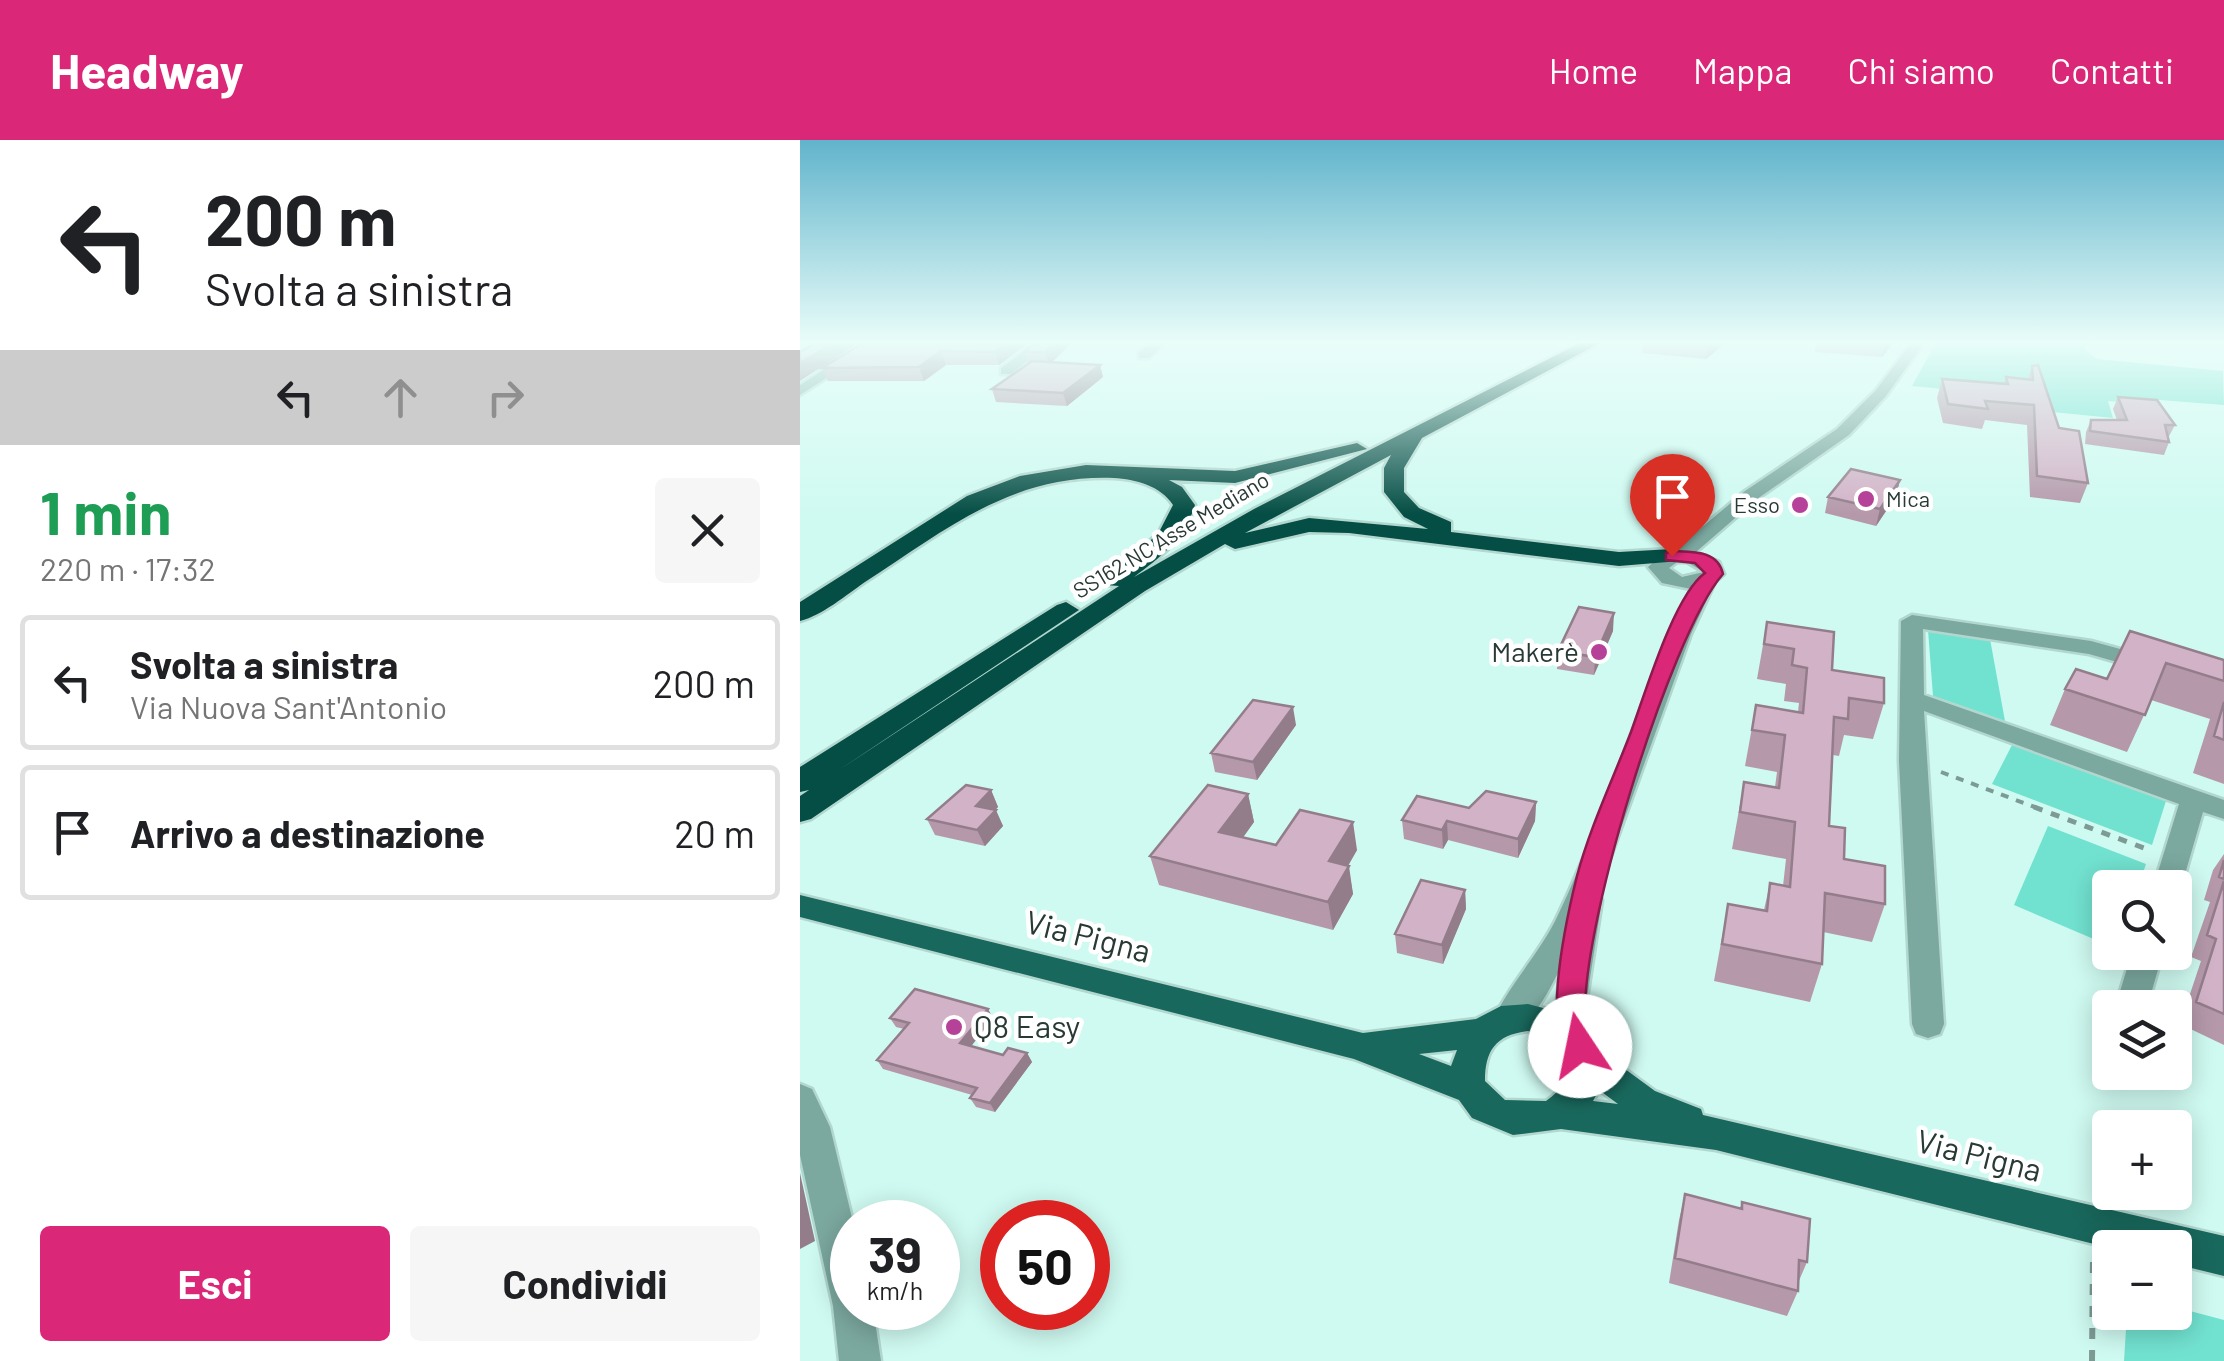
<!DOCTYPE html>
<html lang="it">
<head>
<meta charset="utf-8">
<style>
  :root { --surface:#fff; --page:#f6f6f6; --text:#202124; --muted:#757577; --line:#e0e0e0; --accent:#db2777 }
  body { margin:0; font-family:Barlow,sans-serif; background:var(--page); color:var(--text); height:100vh; display:flex; flex-direction:column; font-size:38px; white-space:nowrap }
  * { box-sizing:border-box; margin:0 }
  p { font-size:32px; color:var(--muted) }
  .icon { flex:none; width:55px; height:55px; fill:none; stroke:currentColor; stroke-width:2; stroke-linecap:round; stroke-linejoin:round }
  .map { position:relative; flex:1; overflow:hidden }
  .sheet { display:flex; flex-direction:column; background:var(--surface); width:800px }
  .sheet>* { flex:none }
  .top-card { background:#fff; color:var(--text); overflow:hidden }
  .controls { position:absolute; left:1292px; top:730px; display:grid; gap:20px }
  .controls a { display:grid; place-items:center; width:100px; height:100px; border-radius:10px; background:var(--surface); box-shadow:0 5px 25px #0003; font-size:50px }
  .speed { position:absolute; left:30px; top:1060px; display:flex; gap:20px; font-size:50px; font-weight:700; text-align:center }
  .speed>* { display:grid; place-content:center; width:130px; height:130px; border-radius:50%; background:var(--surface); box-shadow:0 5px 25px #0003; line-height:1 }
  .speed small { font-size:25px; font-weight:400 }
  .speed .limit { border:15px solid #d22; background:#fff; color:#111 }
  .pin { position:absolute; display:grid; place-items:center; width:85px; height:85px; color:#fff; margin:-102px -42px; border-radius:50% 50% 50% 0; rotate:-45deg; box-shadow:0 0 10px #0007 }
  .pin .icon { rotate:45deg }
  .me { position:absolute; width:110px; margin:-55px; rotate:349deg; stroke-linejoin:round; filter:drop-shadow(0 0 8px #0008) }
  .turn { display:flex; align-items:center; gap:35px; height:210px; padding:0 40px; font-size:45px }
  .turn .icon { width:130px; height:130px; stroke-width:2.5 }
  .turn b { display:block; font-size:70px; line-height:85px }
  .lanes { display:flex; align-items:center; height:95px; padding:0 40px; background:#0003; justify-content:center; gap:50px; direction:ltr }
  .lanes .off { opacity:.35 }
  .round { display:grid; place-items:center; flex:none; width:105px; height:105px; border-radius:10px; background:var(--page) }
  .head { display:flex; align-items:center; justify-content:space-between; height:170px; padding:0 40px }
  h1 { font-size:60px; font-weight:700; line-height:75px; color:#1e9e55 }
  .primary-button { display:flex; gap:20px; margin-top:auto; padding:20px 40px }
  .primary-button a { flex:1; height:115px; border-radius:10px; background:var(--accent); color:#fff; font-size:40px; font-weight:700; line-height:115px; text-align:center }
  .primary-button a+a { background:var(--page); color:var(--text) }
  ul { padding:0; list-style:none }
  li { display:flex; align-items:center; gap:30px; height:135px; margin:0 20px 15px; padding:0 20px; border:5px solid var(--line); border-radius:10px }
  li div { flex:1 }
  li b { display:block; font-size:38px }
  li em { font-style:normal }
  header { display:flex; align-items:center; gap:60px; box-sizing:border-box; height:140px; padding:0 50px; background:var(--accent); color:#fff }
  header strong { font-size:48px }
  nav { display:flex; gap:55px; margin-inline-start:auto; font-size:35px }
  main { display:flex; flex:1; min-height:0 }
  .map>svg:first-child { display:block }
  .green { fill:#72e2d0 }
  .lines { fill:none; stroke-linecap:round; stroke-linejoin:round }
  .minor-casing { stroke:#b1d7cf; stroke-width:5 }
  .major-casing { stroke:#b1d7cf; stroke-width:5 }
  .highway-casing { stroke:#b1d7cf; stroke-width:5 }
  .path-far2 { stroke:#7d9b95; stroke-width:4; stroke-dasharray:8 8; stroke-linecap:butt }
  .path-far1 { stroke:#7d9b95; stroke-width:5; stroke-dasharray:9 9; stroke-linecap:butt }
  .path { stroke:#7d9b95; stroke-width:6; stroke-dasharray:11 11; stroke-linecap:butt }
  .minor { fill:#7ba89f; fill-rule:evenodd }
  .major { fill:#19685d; fill-rule:evenodd }
  .highway { fill:#054e45; fill-rule:evenodd }
  .wall { fill:#b599ab }
  .shaded-wall { fill:#937d8b }
  .building { fill:#d2b2c7; stroke:#937d8b; stroke-width:2.5 }
  .route { fill:#db2777; stroke:#8e194d; stroke-width:2.5 }
  .poi-dot { fill:#b64199; stroke:#fff; stroke-width:4 }
  .labels { text-anchor:middle; stroke-width:9; stroke-linejoin:round; paint-order:stroke }
  .far-poi-label { font-size:22px; fill:#283936; stroke:#fff; text-anchor:start }
  .far-street-label { font-size:22px; fill:#283936; stroke:#fff }
  .poi-label { font-size:28px; fill:#283936; stroke:#fff; text-anchor:end }
  .near-street-label { font-size:32px; fill:#283936; stroke:#fff }
  .near-poi-label { font-size:32px; fill:#283936; stroke:#fff; text-anchor:start }
</style>
</head>
<body>
<header>
<strong>Headway</strong>
<nav><a>Home</a><a>Mappa</a><a>Chi siamo</a><a>Contatti</a></nav>
</header>
<main>
<section class="sheet">
<div class="top-card">
<div class="turn"><svg class="icon" aria-label="left" viewBox="0 0 24 24"><path d="M17 20v-9H6M10 6l-5 5 5 5"/></svg><div><b>200 m</b>Svolta a sinistra</div></div>
<div class="lanes"><svg class="icon" aria-label="left" viewBox="0 0 24 24"><path d="M17 20v-9H6M10 6l-5 5 5 5"/></svg><svg class="icon off" aria-label="ahead" viewBox="0 0 24 24"><path d="M12 20V5M6 11l6-6 6 6"/></svg><svg class="icon off" aria-label="right" viewBox="0 0 24 24"><path d="M7 20v-9h11M14 6l5 5-5 5"/></svg></div>
</div>
<div class="head"><div><h1>1 min</h1><p>220 m · 17:32</p></div><a class="round"><svg class="icon" aria-label="close" viewBox="0 0 24 24"><path d="M6 6l12 12M18 6L6 18"/></svg></a></div>
<ul>
<li><svg class="icon" aria-label="left" viewBox="0 0 24 24"><path d="M17 20v-9H6M10 6l-5 5 5 5"/></svg><div><b>Svolta a sinistra</b><p>Via Nuova Sant'Antonio</p></div><em>200 m</em></li>
<li><svg class="icon" aria-label="arrive" viewBox="0 0 24 24"><path d="M6 21V4h12l-3 4 3 4H6"/></svg><div><b>Arrivo a destinazione</b></div><em>20 m</em></li>
</ul>
<div class="primary-button"><a>Esci</a><a>Condividi</a></div>
</section>
<div class="map">
<svg width="1424" height="1221" viewBox="0 0 1424 1221">
  <rect width="100%" height="100%" fill="#cffaf1"/>
  <path class="green" d="M1136,203H1290L1284,209L1297,219L1423,231L1424,265L1347,259V264L1308,261L1313,278L1232,270L1228,257L1112,246Z
    M1128,490L1190,499L1205,581L1133,556Z
    M1212,605L1366,661L1352,705L1192,644Z
    M1248,686L1346,724L1338,747L1310,748V806L1214,765Z
    M1375,1167L1424,1180V1221H1324L1327,1173L1375,1172Z"/>
  <g class="lines">
    <g class="minor-casing">
      <path id="minor" d="M65,203H81L0,255V245Z
        M235,203H250L211,234H201V228Z
        M350,203H365L349,218H339V212Z
        M1111,203H1124L1086,256L1049,295L957,359L896,412L919,422L924,434L915,442L891,494L798,752L802,760L787,858L788,893L783,903L771,907L759,903L754,893L760,829C748,852 727,898 698,888L694,878C711,842 741,812 758,775C809,669 840,555 891,449L862,443L848,427L865,412L875,410L945,351L1037,289L1076,250ZM877,422H887L904,432L882,437L869,428Z
        M1112,475L1291,501L1360,520L1363,525L1352,532L1289,514L1123,489L1124,555L1424,660V679L1403,672L1381,748L1375,756V748H1353L1379,664L1124,571L1144,884L1140,894L1128,898L1116,894L1112,884L1099,621L1101,481Z
        M1332,812H1363L1347,868H1315Z
        M0,944L12,949L30,987L53,1082L52,1168H73L81,1221H39L33,1166L0,1015Z"/>
    </g>
    <g class="major-casing">
      <path id="major" d="M0,755L563,893L676,879L701,866L728,864L766,874L787,889L799,910L855,951L901,969L903,975L1424,1096V1136L1375,1124V1108H1310L916,1010L761,989L713,995L672,978L659,960L554,919L0,777ZM728,891C770,902 786,933 746,961L705,960L685,941C685,910 696,895 728,891ZM657,910L651,926L619,914ZM799,950L818,964L793,961Z"/>
    </g>
    <g class="highway-casing">
      <path id="highway" d="M780,203H800L622,298L604,328V352L619,368L651,382V392L819,412L872,409L884,416L880,421L819,426L549,393L509,392L435,409L425,404L345,451L11,679L0,682V656L9,650L0,652V627L257,465L266,462L279,470L39,630L319,446L306,445L303,440L358,394L373,365C361,346 335,339 314,338C212,334 147,389 65,442C46,455 23,475 0,481V462L167,356L220,336L286,325L435,331L557,303L567,309L435,343L369,340L382,347L395,365C385,398 361,417 334,437L454,369ZM591,315L584,328V352L604,377L628,389L509,378L445,393Z"/>
    </g>
    <path class="path-far2" d="M1141,632L1240,669"/>
    <path class="path-far1" d="M1234,667L1352,711"/>
    <path class="path" d="M1292,1221L1293,1115"/>
    <use href="#minor" class="minor"/>
    <use href="#major" class="major"/>
    <use href="#highway" class="highway"/>
  </g>
  <path class="wall" d="M63,203H229L199,225H146L124,241H28L22,228Z
    M272,203L252,222L300,225L303,237L267,266L196,262L192,249L228,224L224,212Z
    M843,203H926L906,219L842,213Z
    M1016,203H1093L1082,217L1015,212Z
    M1232,226L1259,288L1288,343L1280,363L1230,357L1227,285L1185,280L1182,289L1143,283L1137,258L1142,239L1204,243L1206,237L1228,239Z
    M1318,257L1375,285L1368,298L1369,302L1364,315L1285,304L1286,292L1291,280H1317L1313,269Z
    M1100,340L1096,356L1076,386L1025,373L1028,357Z
    M967,482L1032,530L1084,563L1073,599L1044,595L1039,616L1033,615L1029,686L1044,719L1085,764L1072,802L1023,792L1022,824L1010,862L914,841L928,764L964,770L970,743L983,746L986,719L932,709L944,642L975,647L977,632L945,626L956,565L998,572L999,563L984,561L986,544L957,539Z
    M813,491L794,535L757,529L758,511Z
    M1330,491L1424,520V644L1393,633L1410,579L1351,560L1327,612L1250,585L1265,549L1307,539Z
    M496,585L457,640L415,632L411,613Z
    M191,650L198,667L195,670L203,686L185,706L135,695L127,679Z
    M448,654L454,682L443,697L476,705L557,710L548,726L553,754L533,790L359,745L350,716Z
    M736,662L735,681L718,718L648,700L643,709L604,699L602,680L669,668Z
    M1424,714V905L1380,884L1401,821L1391,817L1410,762L1404,760L1413,730Z
    M665,750L666,769L643,824L597,813L595,794Z
    M90,878H193L171,906L203,915L227,913L232,922L195,972L176,967L170,958L172,955L83,929L77,920L104,889L96,887Z
    M885,1054L940,1068L942,1062L1007,1122L998,1143V1151L987,1176L869,1143L879,1080Z"/>
  <path class="shaded-wall" d="M33,203H59L0,241V223Z
    M208,203H229L199,225L195,212Z
    M255,203H272L249,225L245,212Z
    M908,203H926L906,219Z
    M1085,203H1093L1082,217Z
    M141,211L146,225L124,241L119,227Z
    M300,225L303,237L267,266L263,253Z
    M1100,340L1096,356L1076,386L1080,369Z
    M814,473L813,491L794,535L795,517Z
    M493,567L496,585L457,640L453,622Z
    M191,650L198,667L183,682L176,666Z
    M448,654L454,682L427,720L419,692Z
    M736,662L735,681L718,718V699Z
    M196,670L203,686L185,706L177,690Z
    M647,681L648,700L643,709L642,690Z
    M553,682L557,710L534,750L529,721Z
    M549,726L553,754L533,790L528,762Z
    M665,750L666,769L643,824L642,805Z
    M188,869L193,878L166,913L160,903Z
    M227,913L232,922L195,972L190,963Z
    M0,1033L15,1101L0,1109Z"/>
  <path class="building" d="M16,203H33L0,223V212Z
    M63,203H208L195,212L141,211L119,227L22,228Z
    M234,203H255L245,212H224Z
    M232,221L300,225L263,253L192,249Z
    M1238,225L1259,288L1279,291L1288,343L1237,336L1234,265L1185,261L1188,269L1148,264L1142,239L1208,244L1206,237L1233,240L1232,226Z
    M1318,257L1357,260L1375,285H1365L1369,302L1290,291L1291,280H1327Z
    M1051,329L1100,340L1080,369L1028,357Z
    M779,467L814,473L795,517L758,511Z
    M967,482L1034,492L1032,530L1084,538V563L1049,558L1048,579L1034,577L1029,686L1045,688L1044,719L1085,726V764L1025,753L1022,824L922,804L928,764L967,771L970,743L990,747L995,682L940,672L944,642L979,648L985,595L952,590L956,565L1003,573L1007,528L992,525L994,509L964,504Z
    M1330,491L1424,520V541L1366,523L1345,575L1265,549L1276,529L1307,539Z
    M453,560L493,567L453,622L411,613Z
    M1424,562V600L1414,596Z
    M166,645L191,650L176,666L196,670L177,690L127,679Z
    M408,645L448,654L419,692L476,705L500,670L553,682L529,721L549,726L528,762L350,716Z
    M686,651L736,662L718,699L647,681L642,690L602,680L617,656L669,668Z
    M1424,720V739L1419,737Z
    M621,740L665,750L642,805L595,794Z
    M1424,741V874L1396,862L1416,799L1407,795Z
    M115,849L188,869L160,903L203,915L208,908L227,913L190,963L170,958L177,948L77,920L109,883L90,878Z
    M885,1054L942,1069V1062L1010,1079L1007,1122L999,1120L998,1151L875,1118Z"/>
  <linearGradient id="sky" x2="0" y2="1"><stop stop-color="#61b4cc"/><stop offset="0.54" stop-color="#e9fdf9"/><stop offset="1" stop-color="#e9fdf9" stop-opacity="0"/></linearGradient>
  <rect width="1424" height="374" fill="url(#sky)"/>
  <path class="route" d="M872,411C893,412 918,410 923,434C870,494 775,803 786,885C787,892 792,899 796,906L791,915C728,937 770,764 777,736C790,687 813,639 831,592C845,554 874,455 905,433L895,423L866,420V413Z"/>
  <g class="poi-dot">
    <circle cx="1066" cy="359" r="10"/>
    <circle cx="1000" cy="365" r="10"/>
    <circle cx="799" cy="512" r="10"/>
    <circle cx="154" cy="887" r="10"/>
  </g>
  <g class="labels">
    <g class="far-poi-label">
      <text x="1086" y="367">Mica</text>
      <text x="980" y="373" text-anchor="end">Esso</text>
    </g>
    <g class="far-street-label">
      <text transform="translate(371 395) rotate(-31)" y="8">SS162 NC Asse Mediano</text>
    </g>
    <g class="poi-label">
      <text x="779" y="522">Makerè</text>
    </g>
    <g class="near-street-label">
      <text transform="translate(288 797) rotate(14)" y="11">Via Pigna</text>
      <text transform="translate(1179 1016) rotate(14)" y="11">Via Pigna</text>
    </g>
    <g class="near-poi-label">
      <text x="174" y="898">Q8 Easy</text>
    </g>
  </g>
</svg>
<div class="controls">
<a><svg class="icon" aria-label="search" viewBox="0 0 24 24"><circle cx="10" cy="10" r="6"/><path d="M15 15l6 6"/></svg></a>
<a><svg class="icon" aria-label="layers" viewBox="0 0 24 24"><path d="M12 4l9 5-9 5-9-5zM3 14l9 5 9-5"/></svg></a>
<a>+</a>
<a>−</a>
</div>
<div class="speed"><div>39<small>km/h</small></div><div class="limit">50</div></div>
<div class="pin" style="left:872px;top:416px;background:#d93025"><svg class="icon" aria-label="arrive" viewBox="0 0 24 24"><path d="M6 21V4h12l-3 4 3 4H6"/></svg></div>
<svg class="me" style="left:780px;top:906px" viewBox="-20 -20 40 40"><circle r="19" fill="#fff"/><path d="M0-13L10 11 0 6-10 11z" fill="#db2777"/></svg>
</div>
</main>
</body>
</html>
